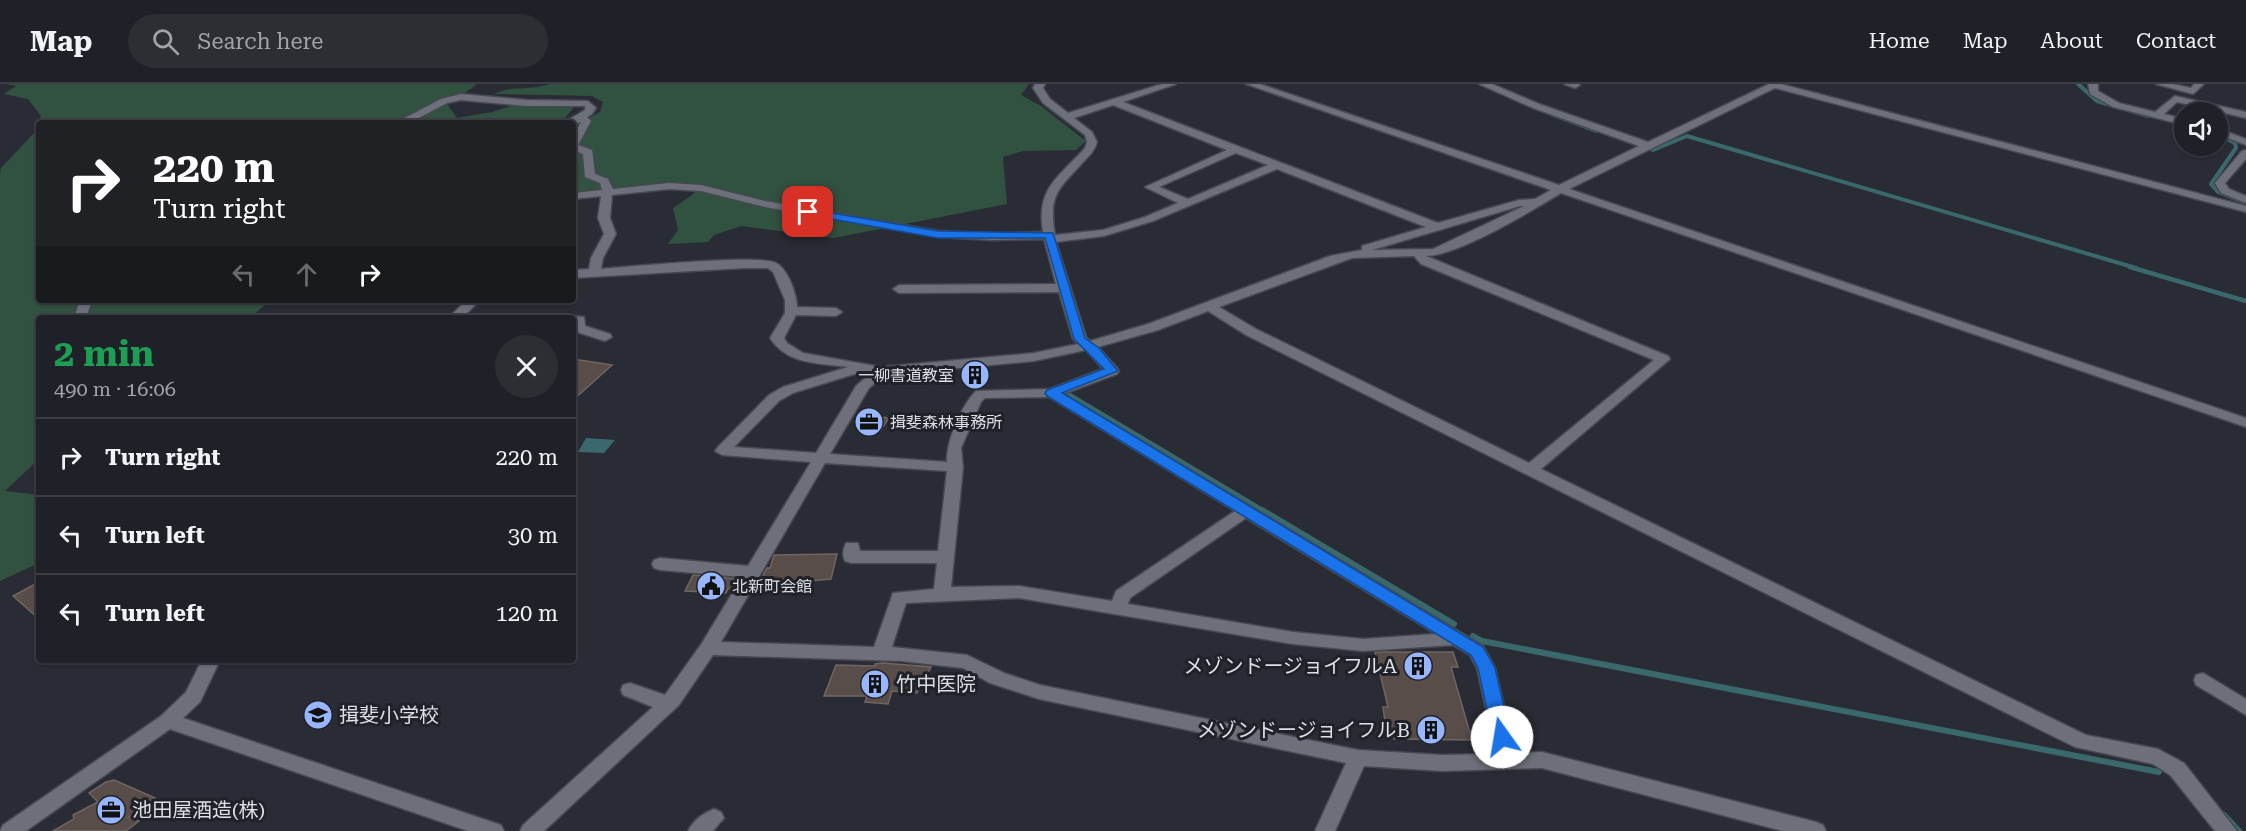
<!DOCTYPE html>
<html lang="en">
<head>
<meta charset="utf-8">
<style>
  :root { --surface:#202128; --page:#2d2e34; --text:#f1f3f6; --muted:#a2a3a8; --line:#3d3e45 }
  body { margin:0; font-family:"Roboto Serif","Noto Sans JP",serif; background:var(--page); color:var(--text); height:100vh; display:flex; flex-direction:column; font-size:22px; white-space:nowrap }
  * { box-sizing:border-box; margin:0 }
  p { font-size:20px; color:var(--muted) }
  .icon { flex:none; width:33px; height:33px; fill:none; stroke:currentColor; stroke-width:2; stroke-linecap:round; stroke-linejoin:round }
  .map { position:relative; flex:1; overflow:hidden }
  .drawer { position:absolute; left:36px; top:231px; width:540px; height:348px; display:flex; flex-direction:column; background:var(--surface); border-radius:6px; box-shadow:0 2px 4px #0004,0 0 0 2px var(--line) }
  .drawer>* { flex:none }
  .guide { position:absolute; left:36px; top:36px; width:540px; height:183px; border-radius:6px; box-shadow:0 2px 4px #0004,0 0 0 2px var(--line); background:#202124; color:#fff; overflow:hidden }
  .tools { position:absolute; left:2174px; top:18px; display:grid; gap:12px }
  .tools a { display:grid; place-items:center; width:54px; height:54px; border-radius:50%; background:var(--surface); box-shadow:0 2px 4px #0004,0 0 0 2px var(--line); font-size:30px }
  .pin { position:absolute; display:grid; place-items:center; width:51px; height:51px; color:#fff; margin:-26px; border-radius:12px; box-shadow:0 3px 9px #0006 }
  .me { position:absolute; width:66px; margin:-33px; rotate:347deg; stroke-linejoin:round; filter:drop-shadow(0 0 4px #0008) }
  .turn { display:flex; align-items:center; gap:21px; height:126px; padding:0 18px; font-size:27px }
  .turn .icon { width:78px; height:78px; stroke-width:2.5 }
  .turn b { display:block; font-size:42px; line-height:51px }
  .lanes { display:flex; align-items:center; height:57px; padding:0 18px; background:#0003; justify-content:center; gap:30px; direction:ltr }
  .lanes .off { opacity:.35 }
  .round { display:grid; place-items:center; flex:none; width:63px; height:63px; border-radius:32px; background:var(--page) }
  .summary { display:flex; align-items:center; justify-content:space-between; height:102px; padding:0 18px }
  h1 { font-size:36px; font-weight:700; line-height:45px; color:#1e9e55 }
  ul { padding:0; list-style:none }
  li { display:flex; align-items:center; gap:18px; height:78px; padding:0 18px; border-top:2px solid var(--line) }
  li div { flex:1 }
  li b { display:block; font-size:22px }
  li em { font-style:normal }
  header { display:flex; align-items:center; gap:36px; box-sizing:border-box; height:84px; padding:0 30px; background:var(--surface); border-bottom:2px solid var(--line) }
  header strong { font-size:28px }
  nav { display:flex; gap:33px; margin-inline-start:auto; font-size:21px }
  .search { width:420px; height:54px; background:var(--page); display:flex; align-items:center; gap:15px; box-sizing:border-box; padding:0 21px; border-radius:33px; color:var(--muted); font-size:22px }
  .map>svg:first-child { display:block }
  .green { fill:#315141 }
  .water { fill:#3a696d }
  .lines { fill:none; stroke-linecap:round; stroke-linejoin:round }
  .stream-far2 { stroke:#3a696d; stroke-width:4 }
  .stream-far1 { stroke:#3a696d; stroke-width:4.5 }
  .stream { stroke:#3a696d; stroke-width:6 }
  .building { fill:#584d49; stroke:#716561; stroke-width:1.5 }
  .street-casing { stroke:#474950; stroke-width:3 }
  .street { fill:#6d707a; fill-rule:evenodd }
  .route { fill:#1a73e8; stroke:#114b97; stroke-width:1.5 }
  .labels { text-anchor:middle; stroke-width:6; stroke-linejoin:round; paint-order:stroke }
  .poi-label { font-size:16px; fill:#dedfe5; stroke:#20222a; text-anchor:start }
  .near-poi-label { font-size:20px; fill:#dedfe5; stroke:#20222a; text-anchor:start }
</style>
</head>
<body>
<header>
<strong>Map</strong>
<div class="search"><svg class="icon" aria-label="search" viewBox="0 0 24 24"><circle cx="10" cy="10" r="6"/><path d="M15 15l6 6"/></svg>Search here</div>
<nav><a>Home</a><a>Map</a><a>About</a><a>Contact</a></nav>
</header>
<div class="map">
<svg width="2246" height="747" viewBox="0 0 2246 747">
  <rect width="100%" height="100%" fill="#2a2c35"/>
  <path class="green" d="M6,0H477L448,21L457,34L492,28L514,21H576L564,35L553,39H39V216H271L249,234H39V375L5,407L39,411V479L0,497V90L1,84L35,48L41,32L28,15L4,10L16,2Z
    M549,0H1029L1021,11L1041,22L1086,57L1076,66L1023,67L1003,73L1007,120L834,154L741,142L714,151L708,158L668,160L678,146L673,124L692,111L702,100L669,98L573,108V43L600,28L603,18L592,12L494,10C511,1 531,7 549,0Z"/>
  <path class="water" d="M586,354L615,356L604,369L578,368Z"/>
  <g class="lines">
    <path class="stream-far2" d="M2078,0L2097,17L2148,32
      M1548,29L1596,47
      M2217,50L2235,59L2236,64L2211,100L2218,108L2246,119
      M1645,63L1653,66L1687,52L2136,184"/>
    <path class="stream-far1" d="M2130,183L2246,217
      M1068,310L1264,427"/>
    <path class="stream" d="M1262,426L1454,540
      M1473,552L1482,557L2159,688
      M2224,731L2239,747"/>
  </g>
  <path class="building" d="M573,275L612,281L573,316Z
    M868,332L889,334L880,347L861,346Z
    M837,470L831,495L809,497L807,506L759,505L764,489L767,484H770L774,471Z
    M693,491L738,495L732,505H728L726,509L685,507Z
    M39,498V535L13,512Z
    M1375,568H1453L1458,583H1451L1472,656L1394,655L1390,638H1385L1383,623H1388Z
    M883,579L931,583L926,593H923L917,609L892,607L888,620L865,618L867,612H824L836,581L875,582V580Z
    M114,696L155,714L129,733L139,737L126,747H53L74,735L73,731L98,718L89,709L106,698Z"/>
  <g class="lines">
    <g class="street-casing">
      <path id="street" d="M1035,0H1045L1043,4L1050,15L1068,29L1162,0H1176L1123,18L1438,139L1519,116L1535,115L1551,106L1246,0H1260L1559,101L1639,62L1533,24L1479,0H1492L1539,20L1648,58L1769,0H1781L2246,122V128L1775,4L1569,105L2246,334V343L1561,109C1531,127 1460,171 1426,172L1668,272L1670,275L1541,385L2086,651L2158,665L2184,679L2237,747H2215L2170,691L2153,680L2075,663L1246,251L1208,227L1158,246L1098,263L1117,284L1119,287L1117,290L1063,310L1483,562L1495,584L1515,669L1542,668L1816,738L1823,741L1826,747H1783L1542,684L1442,687L1364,682L1335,747H1315L1346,679L1039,615L990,599L963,584L901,577L713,571L679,621L544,747H520L523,741L653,623L623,611L621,606L623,601L630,599L665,611L702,559L742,493L660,486L654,484L652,480L654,476L660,474L748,482L811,378L722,371L715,367L717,364L769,311L783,303L848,283C820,279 787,281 770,254L785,229V216L773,188L768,184H744L573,194V186L589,185L591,174L604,150L598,134L601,112L573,115V109L602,106L600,99L585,93L583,70L573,66V52L581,38L573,40L563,39L585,26V22H527L461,16L447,19L409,39H397L399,37L441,15L461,10L527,16L588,17L596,24L592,30L587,33L591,37L578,61L592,66L595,90L608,95L613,105L669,99L701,101L765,117L938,147L993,150L1043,148C1036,104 1058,94 1085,64L1087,58L1085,51L1043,19L1033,4ZM1113,21L1227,66L1145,103L1178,119L1145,133L1103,146L1055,151C1048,110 1058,106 1084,77C1090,71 1095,66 1097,58L1092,48L1074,34ZM1236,69L1268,81L1188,115L1159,103ZM1277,85L1426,143L1362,162V166L1330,172L1148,240L1090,257L1086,253L1056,158L1104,152L1153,137ZM669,105L701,107L765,123L938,153L993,156L1044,155L1056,200L899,201L893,205L899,209L1059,208L1073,255L1078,260L1034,269L881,283L803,269L787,259L784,254L796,231L836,232L842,228L836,224L797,223C797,211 788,185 776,179C759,170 629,183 601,185L603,174L616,150L610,134L612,111ZM1524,122L1433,165L1372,166L1520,122ZM1414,172L1421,180L1654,276L1529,379L1256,245L1219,223L1352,174ZM1086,266L1103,285L1050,305L976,307C961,322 946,358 947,378L830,370L869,304L885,291L1034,277ZM864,287L871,289L856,302L816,369L734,363L779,317L793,309ZM1049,313L1235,427L1116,507L1112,517L1019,502L951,503L963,383L961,364L981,318L985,314ZM825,379L947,387L938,467H860L858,459H846C843,465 842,471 845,477L851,479H937L934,505L893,509L874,563L721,558ZM1246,434L1436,550L1363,555L1293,548L1128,520L1130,514ZM1019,514L1293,560L1363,567L1453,561L1470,571L1477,584L1496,670L1442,671L1358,666L1040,601L1004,589L967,571L892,563L906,519Z
        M1564,0H1579L1580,1L1575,4Z
        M2088,0H2098V7L2119,19L2155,28L2175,12L2246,28V34L2177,18L2164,30L2184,35V41L2113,23L2090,10Z
        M2156,0H2173L2191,4L2194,0H2204L2193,10Z
        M2217,44L2246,55V61L2217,50Z
        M2246,66V75L2225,99L2229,105L2246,112V119L2221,109L2215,99L2242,67Z
        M80,216H92L86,234H74Z
        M467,216H480L462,234H448Z
        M573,232L584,233L585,242L610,250L612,253L605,257L574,247L573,234H568Z
        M202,576H220L200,618L183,634L501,741L504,747H468L170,645L26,747H0L3,741L161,632L186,608Z
        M2203,589L2246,615V631L2196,601L2194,596L2196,591Z
        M714,725L721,728L724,734L713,747H688C693,737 703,729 714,725Z"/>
    </g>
    <use href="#street" class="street"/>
  </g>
  <path class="route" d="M808,125L938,147L1053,149L1085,254L1099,264L1118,287L1062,309L1483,563L1495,584L1511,653L1509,658L1502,660L1496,658L1493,653L1478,584L1471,571L1047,312L1045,309L1047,306L1104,285L1074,255L1045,154H938L804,130V126Z"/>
  <defs>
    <g id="building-disc" transform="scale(1.5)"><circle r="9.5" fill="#98b6fd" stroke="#20222a"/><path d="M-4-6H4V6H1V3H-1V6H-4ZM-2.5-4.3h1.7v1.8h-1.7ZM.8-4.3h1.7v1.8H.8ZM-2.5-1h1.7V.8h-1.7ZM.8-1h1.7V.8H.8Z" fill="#111"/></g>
    <g id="office-disc" transform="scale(1.5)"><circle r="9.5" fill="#98b6fd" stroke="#20222a"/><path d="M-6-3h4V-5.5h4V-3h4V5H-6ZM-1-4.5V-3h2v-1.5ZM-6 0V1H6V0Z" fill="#111"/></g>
    <g id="civic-disc" transform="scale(1.5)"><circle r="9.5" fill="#98b6fd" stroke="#20222a"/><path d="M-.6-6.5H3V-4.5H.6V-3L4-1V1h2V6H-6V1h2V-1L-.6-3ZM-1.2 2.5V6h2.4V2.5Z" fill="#111"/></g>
    <g id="school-disc" transform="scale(1.5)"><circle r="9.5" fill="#98b6fd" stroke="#20222a"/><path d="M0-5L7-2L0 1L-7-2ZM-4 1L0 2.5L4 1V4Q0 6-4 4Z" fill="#111"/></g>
  </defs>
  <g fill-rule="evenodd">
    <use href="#building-disc" x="975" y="291"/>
    <use href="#office-disc" x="869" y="338"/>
    <use href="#civic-disc" x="711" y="502"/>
    <use href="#building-disc" x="1418" y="582"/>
    <use href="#building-disc" x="875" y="600"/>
    <use href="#school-disc" x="318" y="631"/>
    <use href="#building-disc" x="1431" y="646"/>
    <use href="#office-disc" x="111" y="726"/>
  </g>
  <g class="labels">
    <g class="poi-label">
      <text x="954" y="297" text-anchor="end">一柳書道教室</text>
      <text x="890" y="344">揖斐森林事務所</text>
      <text x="732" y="508">北新町会館</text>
    </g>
    <g class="near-poi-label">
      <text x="1397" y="589" text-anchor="end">メゾンドージョイフルA</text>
      <text x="896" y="607">竹中医院</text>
      <text x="339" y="638">揖斐小学校</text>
      <text x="1410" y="653" text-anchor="end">メゾンドージョイフルB</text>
      <text x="132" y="733">池田屋酒造(株)</text>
    </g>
  </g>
</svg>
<div class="tools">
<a><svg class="icon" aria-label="sound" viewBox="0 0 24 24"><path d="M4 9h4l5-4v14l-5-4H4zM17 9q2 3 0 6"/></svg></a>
</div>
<div class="pin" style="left:808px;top:128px;background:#d93025"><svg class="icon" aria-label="arrive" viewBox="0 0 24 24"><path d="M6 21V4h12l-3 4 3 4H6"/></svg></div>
<svg class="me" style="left:1502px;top:653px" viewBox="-20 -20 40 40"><circle r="19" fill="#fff"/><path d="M0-13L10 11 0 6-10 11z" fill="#1a73e8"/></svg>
<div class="guide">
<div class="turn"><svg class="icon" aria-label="right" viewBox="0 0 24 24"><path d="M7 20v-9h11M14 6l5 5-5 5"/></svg><div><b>220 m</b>Turn right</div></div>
<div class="lanes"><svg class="icon off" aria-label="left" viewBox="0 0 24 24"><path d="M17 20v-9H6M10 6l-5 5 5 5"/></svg><svg class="icon off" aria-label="ahead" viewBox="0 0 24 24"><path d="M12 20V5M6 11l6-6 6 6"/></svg><svg class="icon" aria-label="right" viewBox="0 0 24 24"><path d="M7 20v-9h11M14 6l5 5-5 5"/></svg></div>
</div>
<section class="drawer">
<div class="summary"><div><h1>2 min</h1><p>490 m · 16:06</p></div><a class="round"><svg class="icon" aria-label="close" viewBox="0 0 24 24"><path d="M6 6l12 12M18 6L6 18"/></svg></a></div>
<ul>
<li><svg class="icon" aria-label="right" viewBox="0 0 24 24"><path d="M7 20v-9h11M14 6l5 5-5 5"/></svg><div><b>Turn right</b></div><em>220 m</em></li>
<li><svg class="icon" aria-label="left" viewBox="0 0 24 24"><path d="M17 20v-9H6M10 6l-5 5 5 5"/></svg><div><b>Turn left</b></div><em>30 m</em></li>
<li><svg class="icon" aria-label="left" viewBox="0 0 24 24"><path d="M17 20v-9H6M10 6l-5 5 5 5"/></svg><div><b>Turn left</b></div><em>120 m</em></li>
</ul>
</section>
</div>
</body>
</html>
